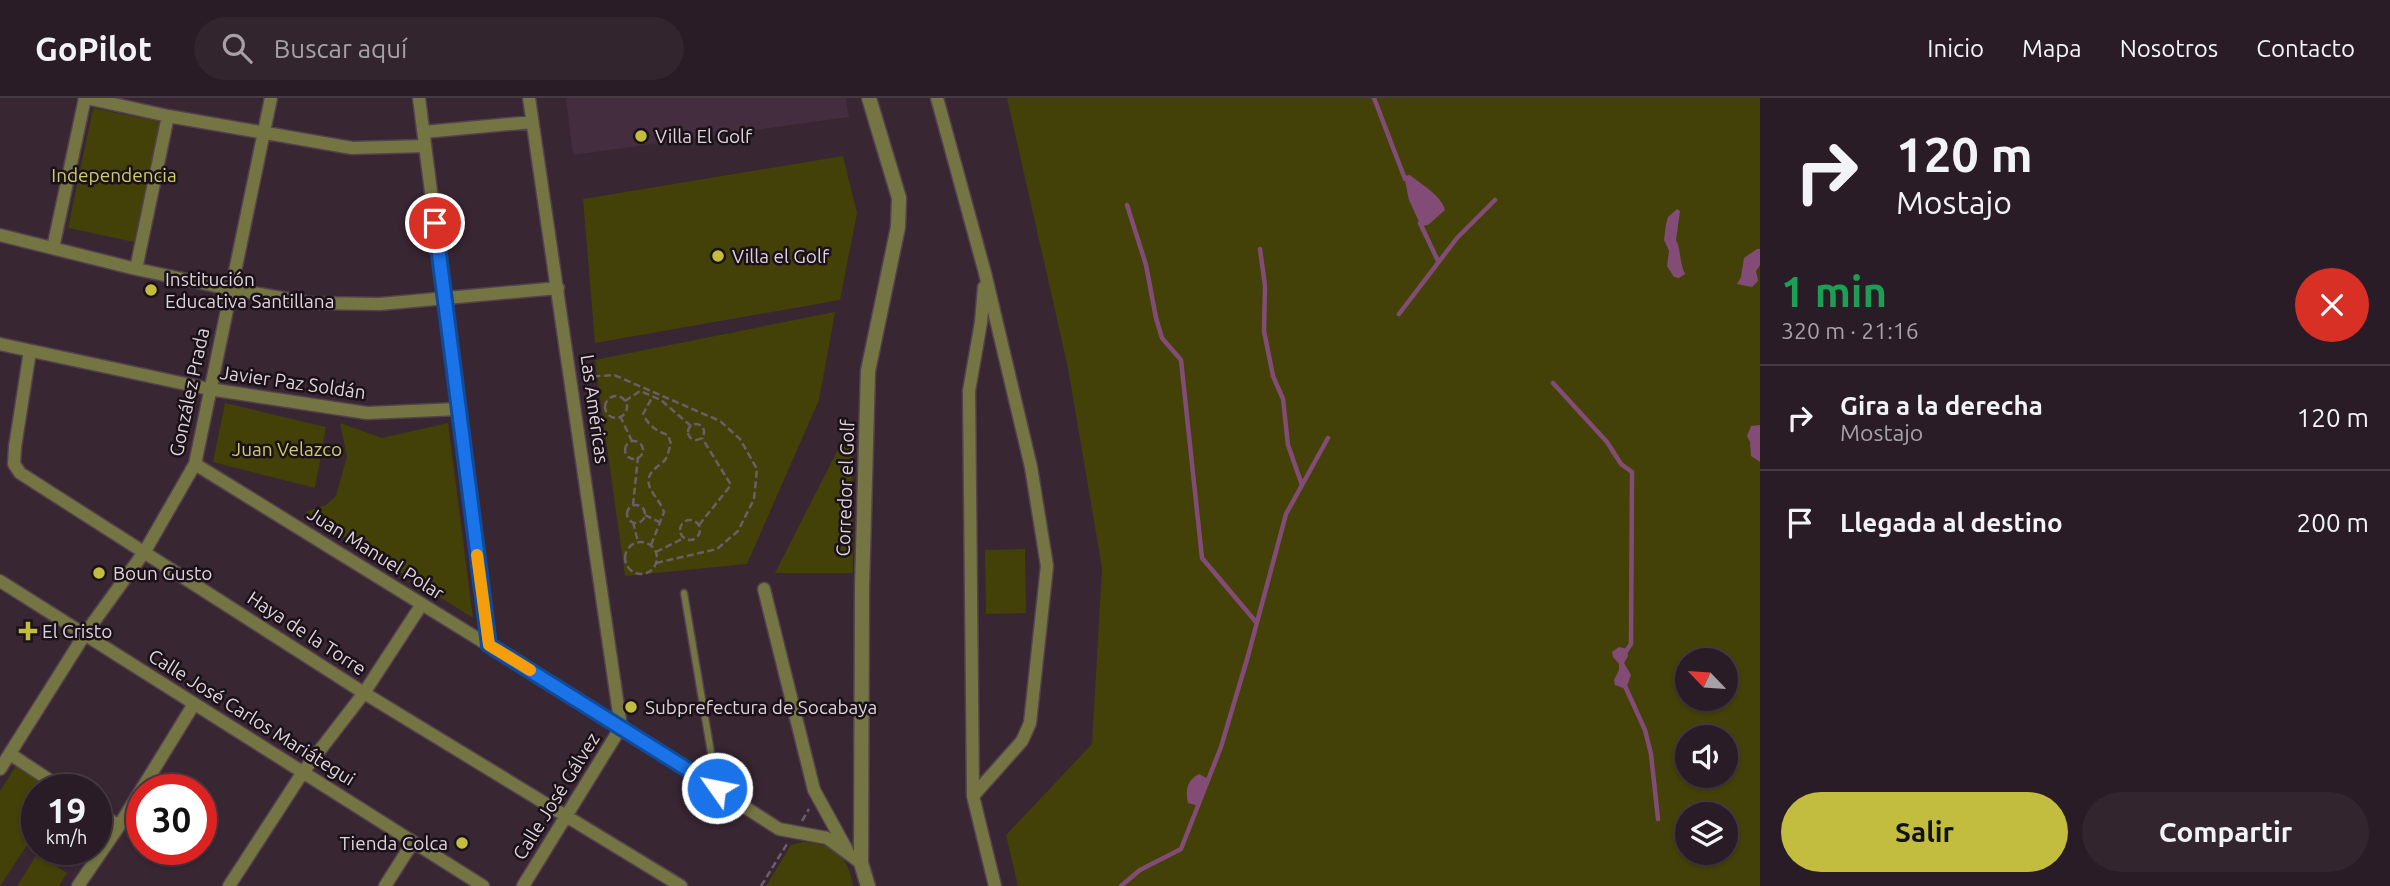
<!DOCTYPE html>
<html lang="es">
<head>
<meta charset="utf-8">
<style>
  :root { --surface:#2a1c26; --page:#32252e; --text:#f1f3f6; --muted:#a5a1a7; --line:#463a43; --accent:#c2bd3f }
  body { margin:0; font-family:Ubuntu,sans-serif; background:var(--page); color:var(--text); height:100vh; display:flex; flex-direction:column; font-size:26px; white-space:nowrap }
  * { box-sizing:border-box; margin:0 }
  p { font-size:23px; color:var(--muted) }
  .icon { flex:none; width:38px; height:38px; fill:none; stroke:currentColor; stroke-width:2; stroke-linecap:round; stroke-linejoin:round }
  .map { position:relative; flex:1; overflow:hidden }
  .side { display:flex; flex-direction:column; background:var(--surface); width:630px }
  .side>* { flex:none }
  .banner { background:#2a1c26; color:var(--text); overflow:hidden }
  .needle { width:46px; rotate:295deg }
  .controls { position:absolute; left:1675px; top:550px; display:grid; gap:14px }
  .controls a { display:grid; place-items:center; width:63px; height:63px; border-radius:50%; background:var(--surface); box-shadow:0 2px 5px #0004,0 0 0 2px var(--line); font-size:35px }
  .speed { position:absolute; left:21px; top:676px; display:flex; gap:14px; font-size:35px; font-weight:700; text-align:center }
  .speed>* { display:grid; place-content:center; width:91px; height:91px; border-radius:50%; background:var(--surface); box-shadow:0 2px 5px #0004,0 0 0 2px var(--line); line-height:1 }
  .speed small { font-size:18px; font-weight:400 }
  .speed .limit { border:10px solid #d22; background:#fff; color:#111 }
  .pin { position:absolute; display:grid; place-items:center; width:60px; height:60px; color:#fff; margin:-30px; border:4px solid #fff; border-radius:50%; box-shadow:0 2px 7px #0007 }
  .me { position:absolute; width:77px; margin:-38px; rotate:303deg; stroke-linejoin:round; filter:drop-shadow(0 0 5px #0008) }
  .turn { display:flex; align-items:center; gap:24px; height:147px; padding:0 21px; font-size:32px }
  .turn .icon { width:91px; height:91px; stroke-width:2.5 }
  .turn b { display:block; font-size:49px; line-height:60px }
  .round { display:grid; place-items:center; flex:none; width:74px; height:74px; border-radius:37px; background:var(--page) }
  .summary { display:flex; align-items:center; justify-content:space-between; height:119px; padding:0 21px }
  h1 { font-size:42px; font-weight:600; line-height:52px; color:#1e9e55 }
  .button { display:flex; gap:14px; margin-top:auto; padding:14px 21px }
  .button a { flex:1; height:80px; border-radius:42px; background:var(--accent); color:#111; font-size:28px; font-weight:600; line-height:80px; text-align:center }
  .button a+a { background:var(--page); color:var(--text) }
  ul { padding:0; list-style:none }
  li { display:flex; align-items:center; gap:21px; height:105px; padding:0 21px; border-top:2px solid var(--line) }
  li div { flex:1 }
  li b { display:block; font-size:26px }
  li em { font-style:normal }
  header { display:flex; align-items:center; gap:42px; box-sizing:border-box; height:98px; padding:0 35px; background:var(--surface); border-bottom:2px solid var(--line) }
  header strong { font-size:33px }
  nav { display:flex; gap:38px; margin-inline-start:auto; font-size:24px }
  .search { width:490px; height:63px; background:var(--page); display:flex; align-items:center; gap:18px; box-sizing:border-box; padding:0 24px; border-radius:38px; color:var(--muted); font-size:26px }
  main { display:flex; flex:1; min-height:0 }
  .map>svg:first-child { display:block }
  .built { fill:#442d3e }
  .green { fill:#434107; fill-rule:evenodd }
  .water { fill:#834c77 }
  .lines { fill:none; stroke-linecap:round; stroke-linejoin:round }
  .stream { stroke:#834c77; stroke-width:4.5 }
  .service-casing { stroke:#53424e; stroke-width:9 }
  .minor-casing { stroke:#53424e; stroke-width:15 }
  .tertiary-casing { stroke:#53424e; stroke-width:17 }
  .path { stroke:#6d5d68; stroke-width:2.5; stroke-dasharray:7 3.5; stroke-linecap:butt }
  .service { stroke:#757443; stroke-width:6 }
  .minor { stroke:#757443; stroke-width:12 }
  .tertiary { stroke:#757443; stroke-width:14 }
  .route-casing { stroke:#114b97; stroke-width:18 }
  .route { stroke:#1a73e8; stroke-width:12 }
  .slow { stroke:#f59e0b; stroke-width:12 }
  .poi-dot { fill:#c2bd3f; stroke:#1a1218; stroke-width:2.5 }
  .labels { text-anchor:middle; stroke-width:5; stroke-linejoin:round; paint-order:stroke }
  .poi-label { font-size:19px; fill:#dfd3db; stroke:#1a1218; text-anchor:start }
  .park-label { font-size:19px; fill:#cfcb66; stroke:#1a1218 }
  .street-label { font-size:19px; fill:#dfd3db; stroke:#1a1218 }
</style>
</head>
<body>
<header>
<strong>GoPilot</strong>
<div class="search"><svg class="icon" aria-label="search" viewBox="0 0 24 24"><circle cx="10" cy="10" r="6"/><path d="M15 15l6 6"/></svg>Buscar aquí</div>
<nav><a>Inicio</a><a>Mapa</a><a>Nosotros</a><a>Contacto</a></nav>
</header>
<main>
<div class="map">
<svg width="1760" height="788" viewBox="0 0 1760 788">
  <rect width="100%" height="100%" fill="#382633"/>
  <path class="built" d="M566,0H846L849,19L573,57Z"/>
  <path class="green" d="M1007,0H1760V788H1018L1006,737L1092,646L1102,470L1068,270ZM1687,562H1726V600H1687ZM1687,639H1726V677H1687ZM1687,716H1726V754H1687Z
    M93,10L160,24L134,144L68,130Z
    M843,58L857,115L840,202L595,245L583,101Z
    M835,214L819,302L747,466L625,478L595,262Z
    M225,305L326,329L315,390L213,364Z
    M852,324L853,475H775Z
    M340,325L382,340L448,325L473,520L305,414L326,407L336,398L347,358Z
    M1025,451L1026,515L986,516L985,452Z
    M16,668L52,691H37V732L0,788V693Z
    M803,744C834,746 848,757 853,788H766L791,747Z
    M39,751H79L67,769Z
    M37,756L67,775L59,788H17Z"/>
  <path class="water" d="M1410,77C1422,87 1441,97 1445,112L1428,127L1421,128L1409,102L1404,78Z
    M1677,111L1680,113L1676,142C1681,150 1679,164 1685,176L1679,180L1674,179L1667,168L1669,153L1664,142L1666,126L1668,119Z
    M1757,151H1760V167L1756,173L1758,183L1752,189L1737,186L1741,179L1744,160Z
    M1760,327V364L1751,358L1750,344L1747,338L1751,328Z
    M1619,549L1627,551L1628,558L1624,565L1631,577L1626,591L1615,587L1614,582L1619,572V566L1613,559L1612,554Z
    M1199,676L1208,681L1199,708L1188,705C1185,693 1187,682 1199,676Z"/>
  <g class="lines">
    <path class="stream" d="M1374,0L1405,81
      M1127,107L1146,167L1156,220L1162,240L1181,262L1202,460L1256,524
      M1420,125L1438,163
      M1260,151L1265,188L1264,233L1273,278L1283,301L1288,347L1302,387
      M1399,216L1457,140L1495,102
      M1553,285L1607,344L1621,366L1632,374L1631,546L1624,556
      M1625,588L1645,632L1651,656L1658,721
      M1121,788L1140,772L1181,751L1221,649L1248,558L1286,416L1328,340"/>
    <g class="service-casing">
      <path id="service" d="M684,495L717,690"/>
    </g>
    <g class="minor-casing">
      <path id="minor" d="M86,0L168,18L352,50L425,48
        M419,0L489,547
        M529,0L621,629
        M937,0L985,175L1031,369L1047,468L1030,625L1022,643L973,698
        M424,34L532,24
        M0,137L136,171L230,191L311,205L380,206L558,190
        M53,150L85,0
        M136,171L168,18
        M984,189L981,224L969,293L973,698L995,788
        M0,246L209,291L367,315L459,311
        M30,253L15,349L14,366L20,375L364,595L681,788
        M195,366L621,629L779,731L827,740L861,765
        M0,483L483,788
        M764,491L814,692L847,752
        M10,656L63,691
        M0,671L85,536L145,453L195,366L271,0
        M96,713L119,728
        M78,788L119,728L194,606
        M229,788L303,674L364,595L422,506
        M385,788L413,744
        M523,788L621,629"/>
    </g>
    <g class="tertiary-casing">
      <path id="tertiary" d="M868,788L861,765L862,489L868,273L898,129L899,100L869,0"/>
    </g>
    <path class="path" d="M583,279L614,277L720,323L740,341L757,371L754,401L738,433L717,451L656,465
      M605 309a11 11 0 1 1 22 0a11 11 0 1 1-22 0Z
      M625,303L640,293L661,302L691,328
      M620,318L632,343
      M688 334a8 8 0 1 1 16 0a8 8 0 1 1-16 0Z
      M625 352a9 9 0 1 1 18 0a9 9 0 1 1-18 0Z
      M627 416a9 9 0 1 1 18 0a9 9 0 1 1-18 0Z
      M633,407L638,359
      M645,417L661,425
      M680 432a10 10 0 1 1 20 0a10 10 0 1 1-20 0Z
      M633,424L638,444
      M699,427L731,387L702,340
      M625 460a16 16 0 1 1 32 0a16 16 0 1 1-32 0Z
      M651,447L664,414C661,405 654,398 650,390C644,375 657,370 665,362C668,357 669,351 671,346L668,337C656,333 649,328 643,316L653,298
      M656,454L684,440
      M802,723L809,711
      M761,788L787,746"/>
    <use href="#service" class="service"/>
    <use href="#minor" class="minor"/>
    <use href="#tertiary" class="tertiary"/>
  </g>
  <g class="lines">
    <g class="route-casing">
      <path id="route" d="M435,125L489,547L717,690"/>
    </g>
    <use href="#route" class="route"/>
    <path class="slow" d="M477,457L489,547L530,572"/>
  </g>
  <g class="poi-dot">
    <circle cx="641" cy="38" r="7"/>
    <circle cx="718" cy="158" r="7"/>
    <circle cx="151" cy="192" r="7"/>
    <circle cx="99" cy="475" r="7"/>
    <path d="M24.5 522.5h7v7h7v7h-7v7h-7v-7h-7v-7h7z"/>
    <circle cx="631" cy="609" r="7"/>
    <circle cx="462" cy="745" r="7"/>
  </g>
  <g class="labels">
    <g class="poi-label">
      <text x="655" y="45">Villa El Golf</text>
      <text x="732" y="165">Villa el Golf</text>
      <text x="165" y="188">Institución<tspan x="165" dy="22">Educativa Santillana</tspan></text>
      <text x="113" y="482">Boun Gusto</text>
      <text x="42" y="540">El Cristo</text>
      <text x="645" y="616">Subprefectura de Socabaya</text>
      <text x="448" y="752" text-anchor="end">Tienda Colca</text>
    </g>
    <g class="park-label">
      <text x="114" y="84">Independencia</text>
      <text x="287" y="358">Juan Velazco</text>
    </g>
    <g class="street-label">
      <text transform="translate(293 284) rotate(8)" y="7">Javier Paz Soldán</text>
      <text transform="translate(189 294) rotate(-78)" y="7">González Prada</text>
      <text transform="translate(595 311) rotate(82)" y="7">Las Américas</text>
      <text transform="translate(845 390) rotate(-88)" y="7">Corredor el Golf</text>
      <text transform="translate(376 455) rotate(32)" y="7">Juan Manuel Polar</text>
      <text transform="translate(307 535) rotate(33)" y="7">Haya de la Torre</text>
      <text transform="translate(252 619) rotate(32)" y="7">Calle José Carlos Mariátegui</text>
      <text transform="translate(556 698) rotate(-58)" y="7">Calle José Gálvez</text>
    </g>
  </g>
</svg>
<div class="controls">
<a><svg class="needle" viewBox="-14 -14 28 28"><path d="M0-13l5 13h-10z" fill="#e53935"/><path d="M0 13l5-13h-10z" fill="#a5a1a7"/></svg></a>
<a><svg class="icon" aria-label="sound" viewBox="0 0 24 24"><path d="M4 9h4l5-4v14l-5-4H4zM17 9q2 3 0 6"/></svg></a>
<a><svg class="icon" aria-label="layers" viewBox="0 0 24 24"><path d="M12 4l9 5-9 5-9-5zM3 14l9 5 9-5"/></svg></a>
</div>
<div class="speed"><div>19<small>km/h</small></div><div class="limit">30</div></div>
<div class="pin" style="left:435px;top:125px;background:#d93025"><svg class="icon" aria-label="arrive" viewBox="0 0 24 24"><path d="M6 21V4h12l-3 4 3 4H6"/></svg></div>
<svg class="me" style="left:717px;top:690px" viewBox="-20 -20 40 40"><circle r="17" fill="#1a73e8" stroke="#fff" stroke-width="3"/><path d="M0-11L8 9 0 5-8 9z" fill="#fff"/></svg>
</div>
<section class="side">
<div class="banner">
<div class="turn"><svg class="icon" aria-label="right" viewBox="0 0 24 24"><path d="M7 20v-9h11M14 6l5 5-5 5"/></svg><div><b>120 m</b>Mostajo</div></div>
</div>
<div class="summary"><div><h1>1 min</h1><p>320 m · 21:16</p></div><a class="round" style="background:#d93025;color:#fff"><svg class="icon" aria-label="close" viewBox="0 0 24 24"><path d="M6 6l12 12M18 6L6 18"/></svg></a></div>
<ul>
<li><svg class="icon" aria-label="right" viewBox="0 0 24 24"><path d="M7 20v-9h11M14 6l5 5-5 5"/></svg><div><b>Gira a la derecha</b><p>Mostajo</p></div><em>120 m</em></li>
<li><svg class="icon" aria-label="arrive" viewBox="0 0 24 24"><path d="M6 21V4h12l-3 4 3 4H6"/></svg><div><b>Llegada al destino</b></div><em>200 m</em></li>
</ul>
<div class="button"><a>Salir</a><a>Compartir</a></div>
</section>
</main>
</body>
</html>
